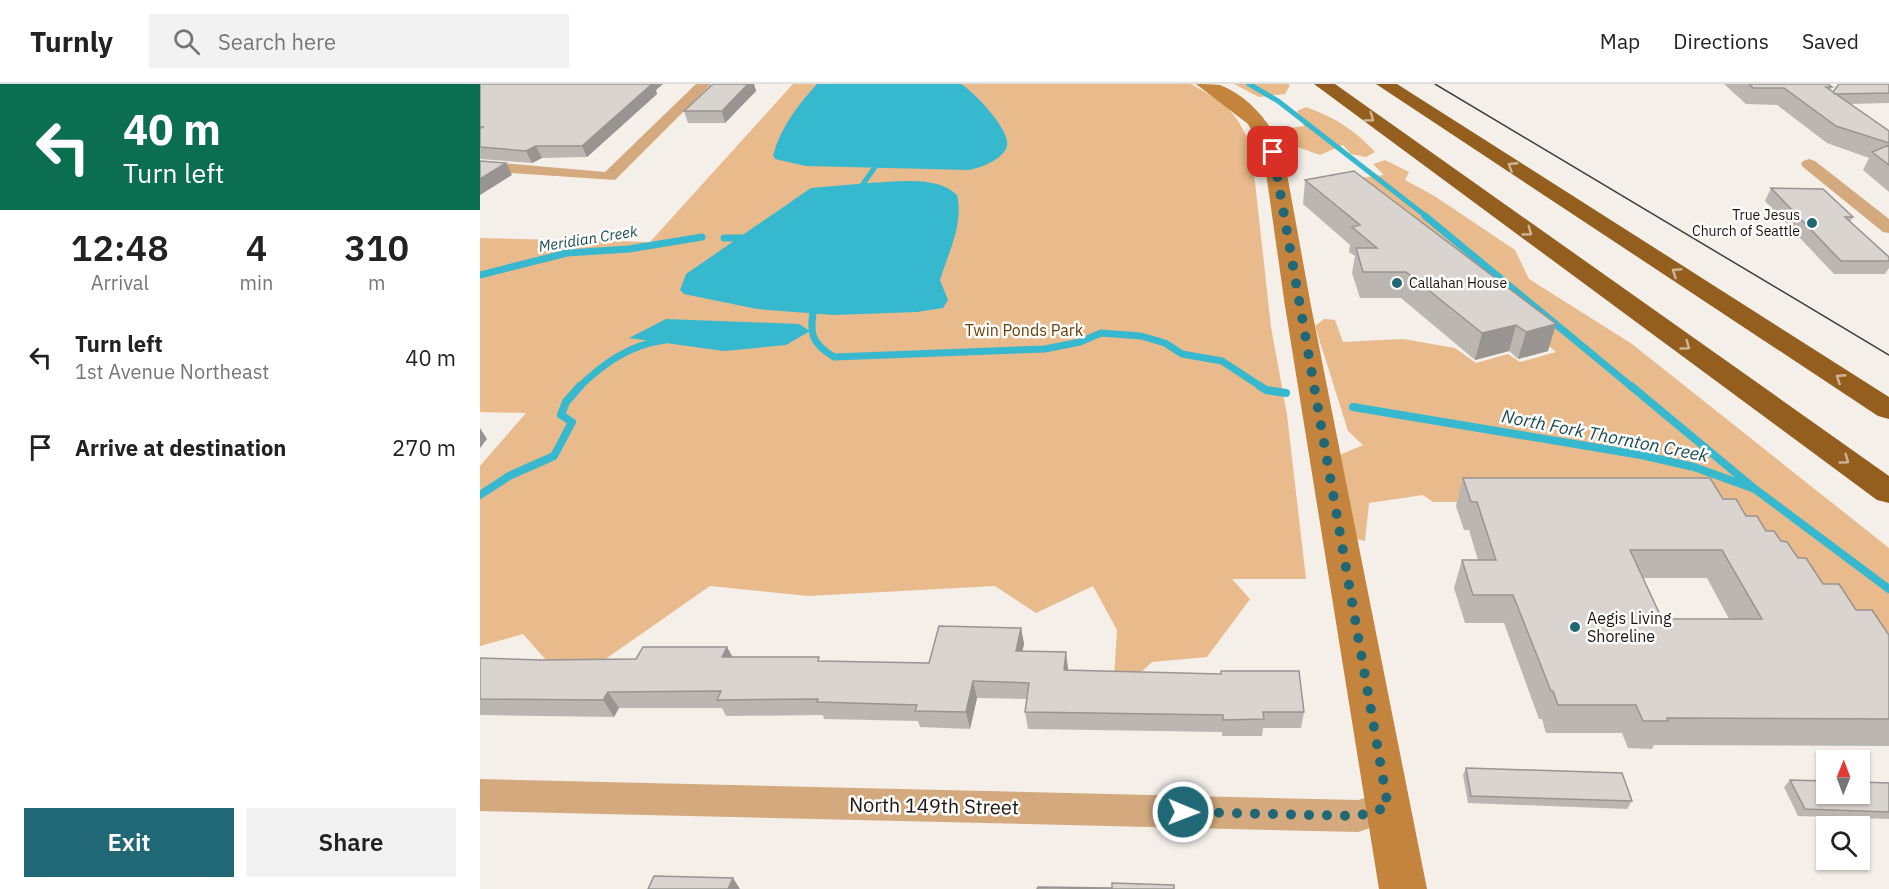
<!DOCTYPE html>
<html lang="en">
<head>
<meta charset="utf-8">
<style>
  :root { --surface:#fff; --page:#f2f2f2; --text:#222; --muted:#767676; --line:#e0e0e0; --accent:#206875 }
  body { margin:0; font-family:"IBM Plex Sans",sans-serif; background:var(--page); color:var(--text); height:100vh; display:flex; flex-direction:column; font-size:22px; white-space:nowrap }
  * { box-sizing:border-box; margin:0 }
  p { font-size:20px; color:var(--muted) }
  .icon { flex:none; width:33px; height:33px; fill:none; stroke:currentColor; stroke-width:2; stroke-linecap:round; stroke-linejoin:round }
  .map { position:relative; flex:1; overflow:hidden }
  .sheet { display:flex; flex-direction:column; background:var(--surface); width:480px }
  .sheet>* { flex:none }
  .top-card { background:#0b6e4f; color:#fff; overflow:hidden }
  .needle { width:39px; rotate:1deg }
  .buttons { position:absolute; left:1336px; top:666px; display:grid; gap:12px }
  .buttons a { display:grid; place-items:center; width:54px; height:54px; border-radius:0px; background:var(--surface); box-shadow:0 2px 4px #0004; font-size:30px }
  .pin { position:absolute; display:grid; place-items:center; width:51px; height:51px; color:#fff; margin:-26px; border-radius:12px; box-shadow:0 3px 9px #0006 }
  .me { position:absolute; width:66px; margin:-33px; rotate:91deg; stroke-linejoin:round; filter:drop-shadow(0 0 4px #0008) }
  .turn { display:flex; align-items:center; gap:21px; height:126px; padding:0 24px; font-size:27px }
  .turn .icon { width:78px; height:78px; stroke-width:2.5 }
  .turn b { display:block; font-size:42px; line-height:51px }
  .eta { display:flex; justify-content:space-evenly; align-items:center; height:102px; text-align:center }
  .eta b { font-size:36px; font-weight:600; line-height:42px }
  .cta { display:flex; gap:12px; margin-top:auto; padding:12px 24px }
  .cta a { flex:1; height:69px; border-radius:0px; background:var(--accent); color:#fff; font-size:24px; font-weight:600; line-height:69px; text-align:center }
  .cta a+a { background:var(--page); color:var(--text) }
  ul { padding:0; list-style:none }
  li { display:flex; align-items:center; gap:18px; height:90px; padding:0 24px }
  li div { flex:1 }
  li b { display:block; font-size:22px }
  li em { font-style:normal }
  header { display:flex; align-items:center; gap:36px; box-sizing:border-box; height:84px; padding:0 30px; background:var(--surface); border-bottom:2px solid var(--line) }
  header strong { font-size:28px }
  nav { display:flex; gap:33px; margin-inline-start:auto; font-size:21px }
  .search { width:420px; height:54px; background:var(--page); display:flex; align-items:center; gap:15px; box-sizing:border-box; padding:0 21px; border-radius:0px; color:var(--muted); font-size:22px }
  main { display:flex; flex:1; min-height:0 }
  .map>svg:first-child { display:block }
  .green { fill:#e9ba8b }
  .water { fill:#36b8cf }
  .lines { fill:none; stroke-linecap:round; stroke-linejoin:round }
  .stream-far2 { stroke:#36b8cf; stroke-width:5 }
  .stream-far1 { stroke:#36b8cf; stroke-width:7 }
  .stream { stroke:#36b8cf; stroke-width:8 }
  .street { fill:#d4a97d; fill-rule:evenodd }
  .secondary { fill:#c4843d; fill-rule:evenodd }
  .highway { fill:#945e1f; fill-rule:evenodd }
  .tram { stroke:#413e3c; stroke-width:1.5 }
  .wall { fill:#bbb6b2; fill-rule:evenodd }
  .shaded-wall { fill:#989491 }
  .building { fill:#d9d4cf; stroke:#989491; stroke-width:1.5; fill-rule:evenodd }
  .oneway { stroke:#cfb597 }
  .route { stroke:#206875; stroke-width:10; stroke-dasharray:0 18 }
  .poi-dot { fill:#206875; stroke:#fffcfa; stroke-width:2 }
  .labels { text-anchor:middle; stroke-width:5; stroke-linejoin:round; paint-order:stroke }
  .far-poi-label { font-size:14px; fill:#191715; stroke:#fffcfa; text-anchor:end }
  .far-water-label { font-size:15px; font-style:italic; fill:#194e58; stroke:#fffcfa }
  .park-label { font-size:16px; fill:#683f09; stroke:#fffcfa }
  .poi-label { font-size:16px; fill:#191715; stroke:#fffcfa; text-anchor:start }
  .water-label { font-size:18px; font-style:italic; fill:#194e58; stroke:#fffcfa }
  .near-street-label { font-size:20px; fill:#191715; stroke:#fffcfa }
</style>
</head>
<body>
<header>
<strong>Turnly</strong>
<div class="search"><svg class="icon" aria-label="search" viewBox="0 0 24 24"><circle cx="10" cy="10" r="6"/><path d="M15 15l6 6"/></svg>Search here</div>
<nav><a>Map</a><a>Directions</a><a>Saved</a></nav>
</header>
<main>
<section class="sheet">
<div class="top-card">
<div class="turn"><svg class="icon" aria-label="left" viewBox="0 0 24 24"><path d="M17 20v-9H6M10 6l-5 5 5 5"/></svg><div><b>40 m</b>Turn left</div></div>
</div>
<div class="eta">
<div><b>12:48</b><p>Arrival</p></div>
<div><b>4</b><p>min</p></div>
<div><b>310</b><p>m</p></div>
</div>
<ul>
<li><svg class="icon" aria-label="left" viewBox="0 0 24 24"><path d="M17 20v-9H6M10 6l-5 5 5 5"/></svg><div><b>Turn left</b><p>1st Avenue Northeast</p></div><em>40 m</em></li>
<li><svg class="icon" aria-label="arrive" viewBox="0 0 24 24"><path d="M6 21V4h12l-3 4 3 4H6"/></svg><div><b>Arrive at destination</b></div><em>270 m</em></li>
</ul>
<div class="cta"><a>Exit</a><a>Share</a></div>
</section>
<div class="map">
<svg width="1409" height="805" viewBox="0 0 1409 805">
  <rect width="100%" height="100%" fill="#f4efe9"/>
  <path class="green" d="M313,0H711C746,20 754,24 771,62L791,243L807,331L826,495H752L770,515L727,573L672,578L652,597L634,594L637,546L613,502L556,529L515,502L328,512L230,502L114,583L66,576L43,550L0,562V382L46,329L0,328V154L170,158Z
    M754,0H808L810,1L805,10L779,13Z
    M826,23C854,33 875,46 895,68L886,73L871,70L863,61L840,71L801,57L803,45L824,42L817,27Z
    M905,76L929,88L925,96L956,113L1035,166L1049,195L1152,260L1409,464V555L1220,418H953L943,411L889,419L885,457L873,454L855,373L883,361L868,347L835,242L844,235L855,236L863,258L923,255L975,264L996,279L1028,270L1040,278L1076,268L920,143L869,95L904,91L893,80Z"/>
  <path class="water" d="M337,0H481C494,8 525,41 527,57C530,73 501,84 489,86L326,82L295,75L293,71C301,43 318,21 337,0Z
    M389,99C416,98 457,91 477,111C484,139 468,170 460,196L468,216L463,224L437,228L354,231L277,225L204,210L200,206L206,190L331,104Z
    M186,235L319,240L330,247L306,261L244,267L149,254Z"/>
  <g class="lines">
    <path class="stream-far2" d="M769,0L798,17L947,133
      M378,107L400,76"/>
    <path class="stream-far1" d="M945,132L1153,304
      M244,154H267
      M0,191L87,169L149,165L222,153
      M334,221C330,248 329,258 354,273L565,265L600,258L621,249L661,252L685,259L702,270L742,277L783,304
      M98,304C124,279 149,261 185,256"/>
    <path class="stream" d="M780,302L786,306L806,309
      M1151,302L1275,405
      M873,323L1161,371L1214,383L1275,405L1409,505
      M0,411L29,392L74,372L92,338L81,331L86,318L100,302"/>
    <path class="street" d="M216,0H231L135,96L0,87V77L125,88Z
      M1329,75L1335,77L1409,135V149L1403,148L1323,83L1321,80L1323,77Z
      M0,695L878,716L908,707L920,712L925,723L920,734L878,748L0,727Z"/>
    <path class="secondary" d="M716,0C723,0 733,0 740,1C769,12 792,40 803,68L831,222L947,805H899L805,222L783,68L768,40Z"/>
    <path class="highway" d="M834,0H855L1409,392V419L1397,416Z
      M896,0H917L1409,313V335L1398,332Z"/>
    <path class="tram" d="M955,0L1409,271"/>
  </g>
  <path class="wall" d="M0,0H183L176,6L177,10L107,73L62,74L52,79L0,75Z
    M233,0H274L276,7L245,39H208L204,27Z
    M1244,0H1348L1352,3L1350,7L1353,8L1409,0V19L1369,20L1409,47V108L1383,86L1389,74L1347,59L1297,21L1266,20Z
    M874,87L1068,267L1038,275L1029,267L995,276L921,214H880L872,189L875,172L869,168L870,161L823,120L825,96Z
    M1291,104L1373,133L1370,138L1409,173V184L1405,190H1354L1285,117Z
    M983,394L1243,415L1301,457L1343,500L1409,551V662L1174,661L1172,665L1148,664L1142,649H1066L1062,635H1059L1024,539H985L974,504L982,476H998L989,446H984L976,422ZM1163,494H1227L1249,535H1182Z
    M541,544L544,560L542,567L588,584V586L824,628L821,644H783L782,652H742V648L548,645L545,628L547,615L497,614L490,645L440,643L438,637L344,635L343,631L246,632L242,624H139L134,633L0,631V574L61,576L253,573L341,577L449,579Z
    M986,684L1152,717L1147,725L988,719L983,691Z
    M1310,696L1409,699V735L1318,732L1304,703Z"/>
  <path class="shaded-wall" d="M167,0H183L176,6L177,10L107,73L102,62Z
    M268,0H274L276,7L245,39L242,27Z
    M56,62L62,74L52,79L46,67Z
    M26,79L32,91L0,111V95Z
    M1076,240L1068,267L1038,275L1046,248Z
    M1036,241L1029,267L995,276L1002,249Z
    M0,344L7,355L0,364Z
    M541,544L544,560L539,583L536,567Z
    M247,563L256,579L242,573Z
    M586,568L588,584L586,602L584,586Z
    M493,597L497,614L490,645L486,628Z
    M128,608L139,624L134,633L123,616Z
    M253,794L260,805H248Z"/>
  <path class="building" d="M0,0H172L102,62H56L46,67L0,63V45L3,43H0Z
    M233,0H268L242,27H204Z
    M1269,0H1348L1352,3H1346L1409,47V59L1356,42L1304,4H1273Z
    M1359,0H1409V9L1355,10L1353,8Z
    M1409,61V81L1392,68Z
    M0,77L26,79L0,95Z
    M874,87L1076,240L1046,248L1036,241L1002,249L926,188H883L876,164H897L872,143L880,141L825,96Z
    M1291,104L1343,105L1373,133H1365L1409,173V177H1361Z
    M983,394H1230L1243,415H1256L1266,432H1277L1286,447H1294L1301,457L1307,458L1318,474H1326L1343,500H1359L1376,526H1392L1409,551V635L1187,634L1188,637H1163L1156,621H1078L1073,607H1071L1033,511H993L982,476H1016L997,418H991ZM1150,466H1242L1282,535H1182Z
    M459,542L541,544L536,567L586,568L584,586L741,590V587H819L824,628H783L784,635L743,636V631L545,628L549,599L493,597L486,628L435,627L437,621L337,618L338,615L237,616L241,607L128,608L123,616L0,615V574L61,576L156,575L163,563H247L242,573H339L338,577L449,579Z
    M986,684L1142,689L1152,717L991,712Z
    M1310,696L1347,697V710H1380V698L1409,699V728L1325,725Z
    M174,792L253,794L248,805H168Z
    M632,799L694,801V805H557L558,803L632,804Z"/>
  <defs><path id="oneway-chevron" d="M-2-3.5L2.5 0L-2 3.5" fill="none" stroke-width="1.6" stroke-linecap="round" stroke-linejoin="round" transform="scale(1.5)"/></defs>
  <g class="oneway">
    <use href="#oneway-chevron" transform="translate(890 34) rotate(36)"/>
    <use href="#oneway-chevron" transform="translate(1032 82) rotate(-147)"/>
    <use href="#oneway-chevron" transform="translate(1048 148) rotate(36)"/>
    <use href="#oneway-chevron" transform="translate(1196 188) rotate(-147)"/>
    <use href="#oneway-chevron" transform="translate(1206 262) rotate(36)"/>
    <use href="#oneway-chevron" transform="translate(1360 294) rotate(-147)"/>
    <use href="#oneway-chevron" transform="translate(1365 376) rotate(36)"/>
  </g>
  <g class="lines">
    <path class="route" d="M703,728L878,732L908,723L793,68"/>
  </g>
  <g class="poi-dot">
    <circle cx="1332" cy="139" r="6"/>
    <circle cx="917" cy="199" r="6"/>
    <circle cx="1095" cy="543" r="6"/>
  </g>
  <g class="labels">
    <g class="far-poi-label">
      <text x="1320" y="136">True Jesus<tspan x="1320" dy="16">Church of Seattle</tspan></text>
      <text x="929" y="204" text-anchor="start">Callahan House</text>
    </g>
    <g class="far-water-label">
      <text transform="translate(108 155) rotate(-9)" y="5">Meridian Creek</text>
    </g>
    <g class="park-label">
      <text x="544" y="252">Twin Ponds Park</text>
    </g>
    <g class="poi-label">
      <text x="1107" y="540">Aegis Living<tspan x="1107" dy="18">Shoreline</tspan></text>
    </g>
    <g class="water-label">
      <text transform="translate(1125 352) rotate(11)" y="6">North Fork Thornton Creek</text>
    </g>
    <g class="near-street-label">
      <text transform="translate(454 722) rotate(1)" y="7">North 149th Street</text>
    </g>
  </g>
</svg>
<div class="buttons">
<a><svg class="needle" viewBox="-14 -14 28 28"><path d="M0-13l5 13h-10z" fill="#e53935"/><path d="M0 13l5-13h-10z" fill="#767676"/></svg></a>
<a><svg class="icon" aria-label="search" viewBox="0 0 24 24"><circle cx="10" cy="10" r="6"/><path d="M15 15l6 6"/></svg></a>
</div>
<div class="pin" style="left:793px;top:68px;background:#d93025"><svg class="icon" aria-label="arrive" viewBox="0 0 24 24"><path d="M6 21V4h12l-3 4 3 4H6"/></svg></div>
<svg class="me" style="left:703px;top:728px" viewBox="-20 -20 40 40"><circle r="17" fill="#206875" stroke="#fff" stroke-width="3"/><path d="M0-11L8 9 0 5-8 9z" fill="#fff"/></svg>
</div>
</main>
</body>
</html>
